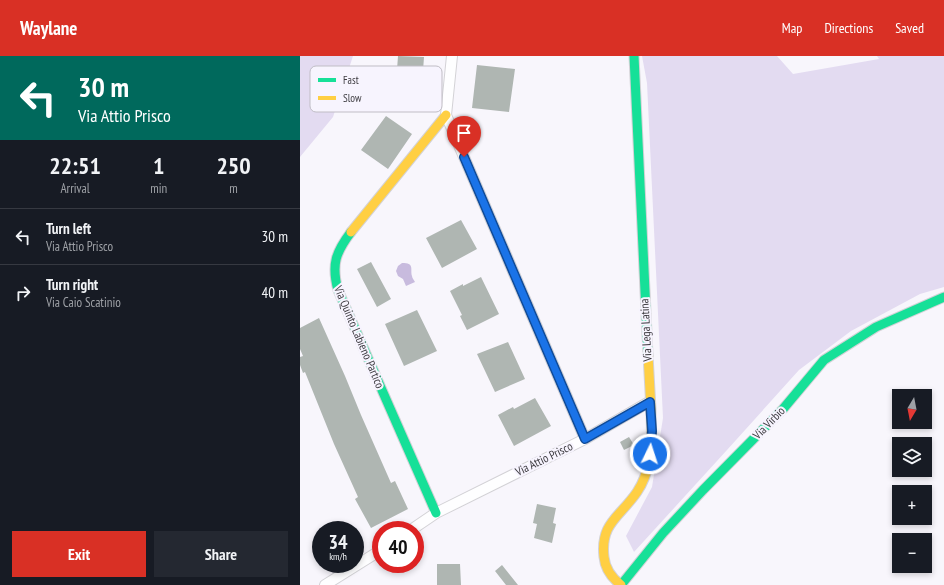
<!DOCTYPE html>
<html lang="en">
<head>
<meta charset="utf-8">
<style>
  :root { --surface:#171b24; --page:#242831; --text:#f1f3f6; --muted:#9ea1a6; --line:#363941; --accent:#d93025 }
  body { margin:0; font-family:"PT Sans Narrow",sans-serif; background:var(--page); color:var(--text); height:100vh; display:flex; flex-direction:column; font-size:15px; white-space:nowrap }
  * { box-sizing:border-box; margin:0 }
  p { font-size:13px; color:var(--muted) }
  .icon { flex:none; width:22px; height:22px; fill:none; stroke:currentColor; stroke-width:2; stroke-linecap:round; stroke-linejoin:round }
  .map { position:relative; flex:1; overflow:hidden }
  .side { display:flex; flex-direction:column; background:var(--surface); width:300px }
  .side>* { flex:none }
  .hud { background:#00695c; color:#fff; overflow:hidden }
  .needle { width:26px; rotate:190deg }
  .controls { position:absolute; left:592px; top:333px; display:grid; gap:8px }
  .controls a { display:grid; place-items:center; width:40px; height:40px; border-radius:0px; background:var(--surface); box-shadow:0 2px 6px #0003; font-size:20px }
  .speed { position:absolute; left:12px; top:465px; display:flex; gap:8px; font-size:20px; font-weight:700; text-align:center }
  .speed>* { display:grid; place-content:center; width:52px; height:52px; border-radius:50%; background:var(--surface); box-shadow:0 2px 6px #0003; line-height:1 }
  .speed small { font-size:10px; font-weight:400 }
  .speed .limit { border:6px solid #d22; background:#fff; color:#111 }
  .pin { position:absolute; display:grid; place-items:center; width:34px; height:34px; color:#fff; margin:-41px -17px; border-radius:50% 50% 50% 0; rotate:-45deg; box-shadow:0 0 4px #0007 }
  .pin .icon { rotate:45deg }
  .me { position:absolute; width:44px; margin:-22px; rotate:4deg; stroke-linejoin:round; filter:drop-shadow(0 0 3px #0008) }
  .turn { display:flex; align-items:center; gap:14px; height:84px; padding:0 12px; font-size:18px }
  .turn .icon { width:52px; height:52px; stroke-width:2.5 }
  .turn b { display:block; font-size:28px; line-height:34px }
  .eta { display:flex; justify-content:space-evenly; align-items:center; height:68px; text-align:center }
  .eta b { font-size:24px; font-weight:800; line-height:28px }
  .action { display:flex; gap:8px; margin-top:auto; padding:8px 12px }
  .action a { flex:1; height:46px; border-radius:0px; background:var(--accent); color:#fff; font-size:16px; font-weight:800; line-height:46px; text-align:center }
  .action a+a { background:var(--page); color:var(--text) }
  ul { padding:0; list-style:none }
  li { display:flex; align-items:center; gap:12px; height:56px; padding:0 12px; border-top:1px solid var(--line) }
  li div { flex:1 }
  li b { display:block; font-size:15px }
  li em { font-style:normal }
  header { display:flex; align-items:center; gap:24px; box-sizing:border-box; height:56px; padding:0 20px; background:var(--accent); color:#fff }
  header strong { font-size:19px }
  nav { display:flex; gap:22px; margin-inline-start:auto; font-size:14px }
  main { display:flex; flex:1; min-height:0 }
  .map>svg:first-child { display:block }
  .green { fill:#e3dbf1 }
  .water { fill:#c8bbde }
  .building { fill:#afb6b2 }
  .lines { fill:none; stroke-linecap:round; stroke-linejoin:round }
  .street-casing { stroke:#d3d2d6; stroke-width:12 }
  .fast-casing { stroke:#d3d2d6; stroke-width:11 }
  .slow-casing { stroke:#d3d2d6; stroke-width:11 }
  .street { stroke:#fefeff; stroke-width:10 }
  .fast { stroke:#16e098; stroke-width:9 }
  .slow { stroke:#ffcf43; stroke-width:9 }
  .route-casing { stroke:#114b97; stroke-width:10 }
  .route { stroke:#1a73e8; stroke-width:7 }
  .labels { text-anchor:middle; stroke-width:4; stroke-linejoin:round; paint-order:stroke }
  .street-label { font-size:12px; fill:#3e3c41; stroke:#f7f4fe }
  .key { fill:#f7f4fe; stroke:#c0bdc5; stroke-width:1 }
  .key-label { font-size:11px; fill:#3e3c41 }
</style>
</head>
<body>
<header>
<strong>Waylane</strong>
<nav><a>Map</a><a>Directions</a><a>Saved</a></nav>
</header>
<main>
<section class="side">
<div class="hud">
<div class="turn"><svg class="icon" aria-label="left" viewBox="0 0 24 24"><path d="M17 20v-9H6M10 6l-5 5 5 5"/></svg><div><b>30 m</b>Via Attio Prisco</div></div>
</div>
<div class="eta">
<div><b>22:51</b><p>Arrival</p></div>
<div><b>1</b><p>min</p></div>
<div><b>250</b><p>m</p></div>
</div>
<ul>
<li><svg class="icon" aria-label="left" viewBox="0 0 24 24"><path d="M17 20v-9H6M10 6l-5 5 5 5"/></svg><div><b>Turn left</b><p>Via Attio Prisco</p></div><em>30 m</em></li>
<li><svg class="icon" aria-label="right" viewBox="0 0 24 24"><path d="M7 20v-9h11M14 6l5 5-5 5"/></svg><div><b>Turn right</b><p>Via Caio Scatinio</p></div><em>40 m</em></li>
</ul>
<div class="action"><a>Exit</a><a>Share</a></div>
</section>
<div class="map">
<svg width="644" height="529" viewBox="0 0 644 529">
  <rect width="100%" height="100%" fill="#f8f6fc"/>
  <path class="green" d="M0,0H53L33,61L0,101Z
    M342,0H477L493,18L579,3L577,0H644V231L620,238L551,275L499,314L427,394L334,496L326,480L352,431L363,362L347,27Z"/>
  <path class="water" d="M102,207C115,207 110,213 112,220C112,222 114,224 115,226L106,230L103,223L98,220L96,215L98,210Z"/>
  <path class="building" d="M98,0L124,1L121,43L95,41Z
    M177,9L215,13L209,56L172,52Z
    M86,60L112,78L88,113L61,94Z
    M161,164L177,193L142,212L126,182Z
    M71,206L91,243L77,251L57,213Z
    M181,221L199,258L167,274L160,260L162,259L150,235L163,228V230Z
    M117,254L137,295L104,310L85,268Z
    M19,262L45,320L61,359L91,427L95,425L108,453L71,472L55,443L58,441L34,388L5,316L3,317L0,309V301L3,300L0,293V272Z
    M208,286L225,323L195,336L177,298Z
    M235,342L251,370L214,390L198,359L213,351L214,353Z
    M329,381L334,389L324,394L320,386Z
    M237,448L256,452L253,467L256,468L252,487L234,482L237,468L233,467Z
    M137,508H160L161,529H137Z
    M202,509L218,529H206L195,515Z"/>
  <g class="lines">
    <g class="street-casing">
      <path id="street" d="M152,0L146,59L285,383
        M111,474L136,457L285,383L349,346
        M25,529L81,494"/>
    </g>
    <g class="fast-casing">
      <path id="fast" d="M334,0L348,299
        M51,176C36,196 31,208 38,234L136,457
        M321,529L363,477L403,434L483,353L524,304L576,271L644,241"/>
    </g>
    <g class="slow-casing">
      <path id="slow" d="M51,176L146,59
        M321,529C312,522 305,512 304,501C300,467 320,461 337,436C343,427 347,417 349,405C353,388 351,371 351,353C350,335 349,317 348,299"/>
    </g>
    <use href="#street" class="street"/>
    <use href="#fast" class="fast"/>
    <use href="#slow" class="slow"/>
  </g>
  <g class="lines">
    <g class="route-casing">
      <path id="route" d="M164,101L285,383L350,346L352,375L350,398"/>
    </g>
    <use href="#route" class="route"/>
  </g>
  <g class="labels">
    <g class="street-label">
      <text transform="translate(346 274) rotate(-93)" y="4">Via Lega Latina</text>
      <text transform="translate(59 281) rotate(67)" y="4">Via Quinto Labieno Partico</text>
      <text transform="translate(469 367) rotate(-46)" y="4">Via Virbio</text>
      <text transform="translate(244 403) rotate(-26)" y="4">Via Attio Prisco</text>
    </g>
  </g>
  <rect x="10" y="10" width="132" height="46" rx="6" class="key"/>
  <rect x="18" y="22" width="18" height="4" fill="#16e098"/>
  <rect x="18" y="40" width="18" height="4" fill="#ffcf43"/>
  <g class="key-label">
    <text x="43" y="28">Fast</text>
    <text x="43" y="46">Slow</text>
  </g>
</svg>
<div class="controls">
<a><svg class="needle" viewBox="-14 -14 28 28"><path d="M0-13l5 13h-10z" fill="#e53935"/><path d="M0 13l5-13h-10z" fill="#9ea1a6"/></svg></a>
<a><svg class="icon" aria-label="layers" viewBox="0 0 24 24"><path d="M12 4l9 5-9 5-9-5zM3 14l9 5 9-5"/></svg></a>
<a>+</a>
<a>−</a>
</div>
<div class="speed"><div>34<small>km/h</small></div><div class="limit">40</div></div>
<div class="pin" style="left:164px;top:101px;background:#d93025"><svg class="icon" aria-label="arrive" viewBox="0 0 24 24"><path d="M6 21V4h12l-3 4 3 4H6"/></svg></div>
<svg class="me" style="left:350px;top:398px" viewBox="-20 -20 40 40"><circle r="17" fill="#1a73e8" stroke="#fff" stroke-width="3"/><path d="M0-11L8 9 0 5-8 9z" fill="#fff"/></svg>
</div>
</main>
</body>
</html>
